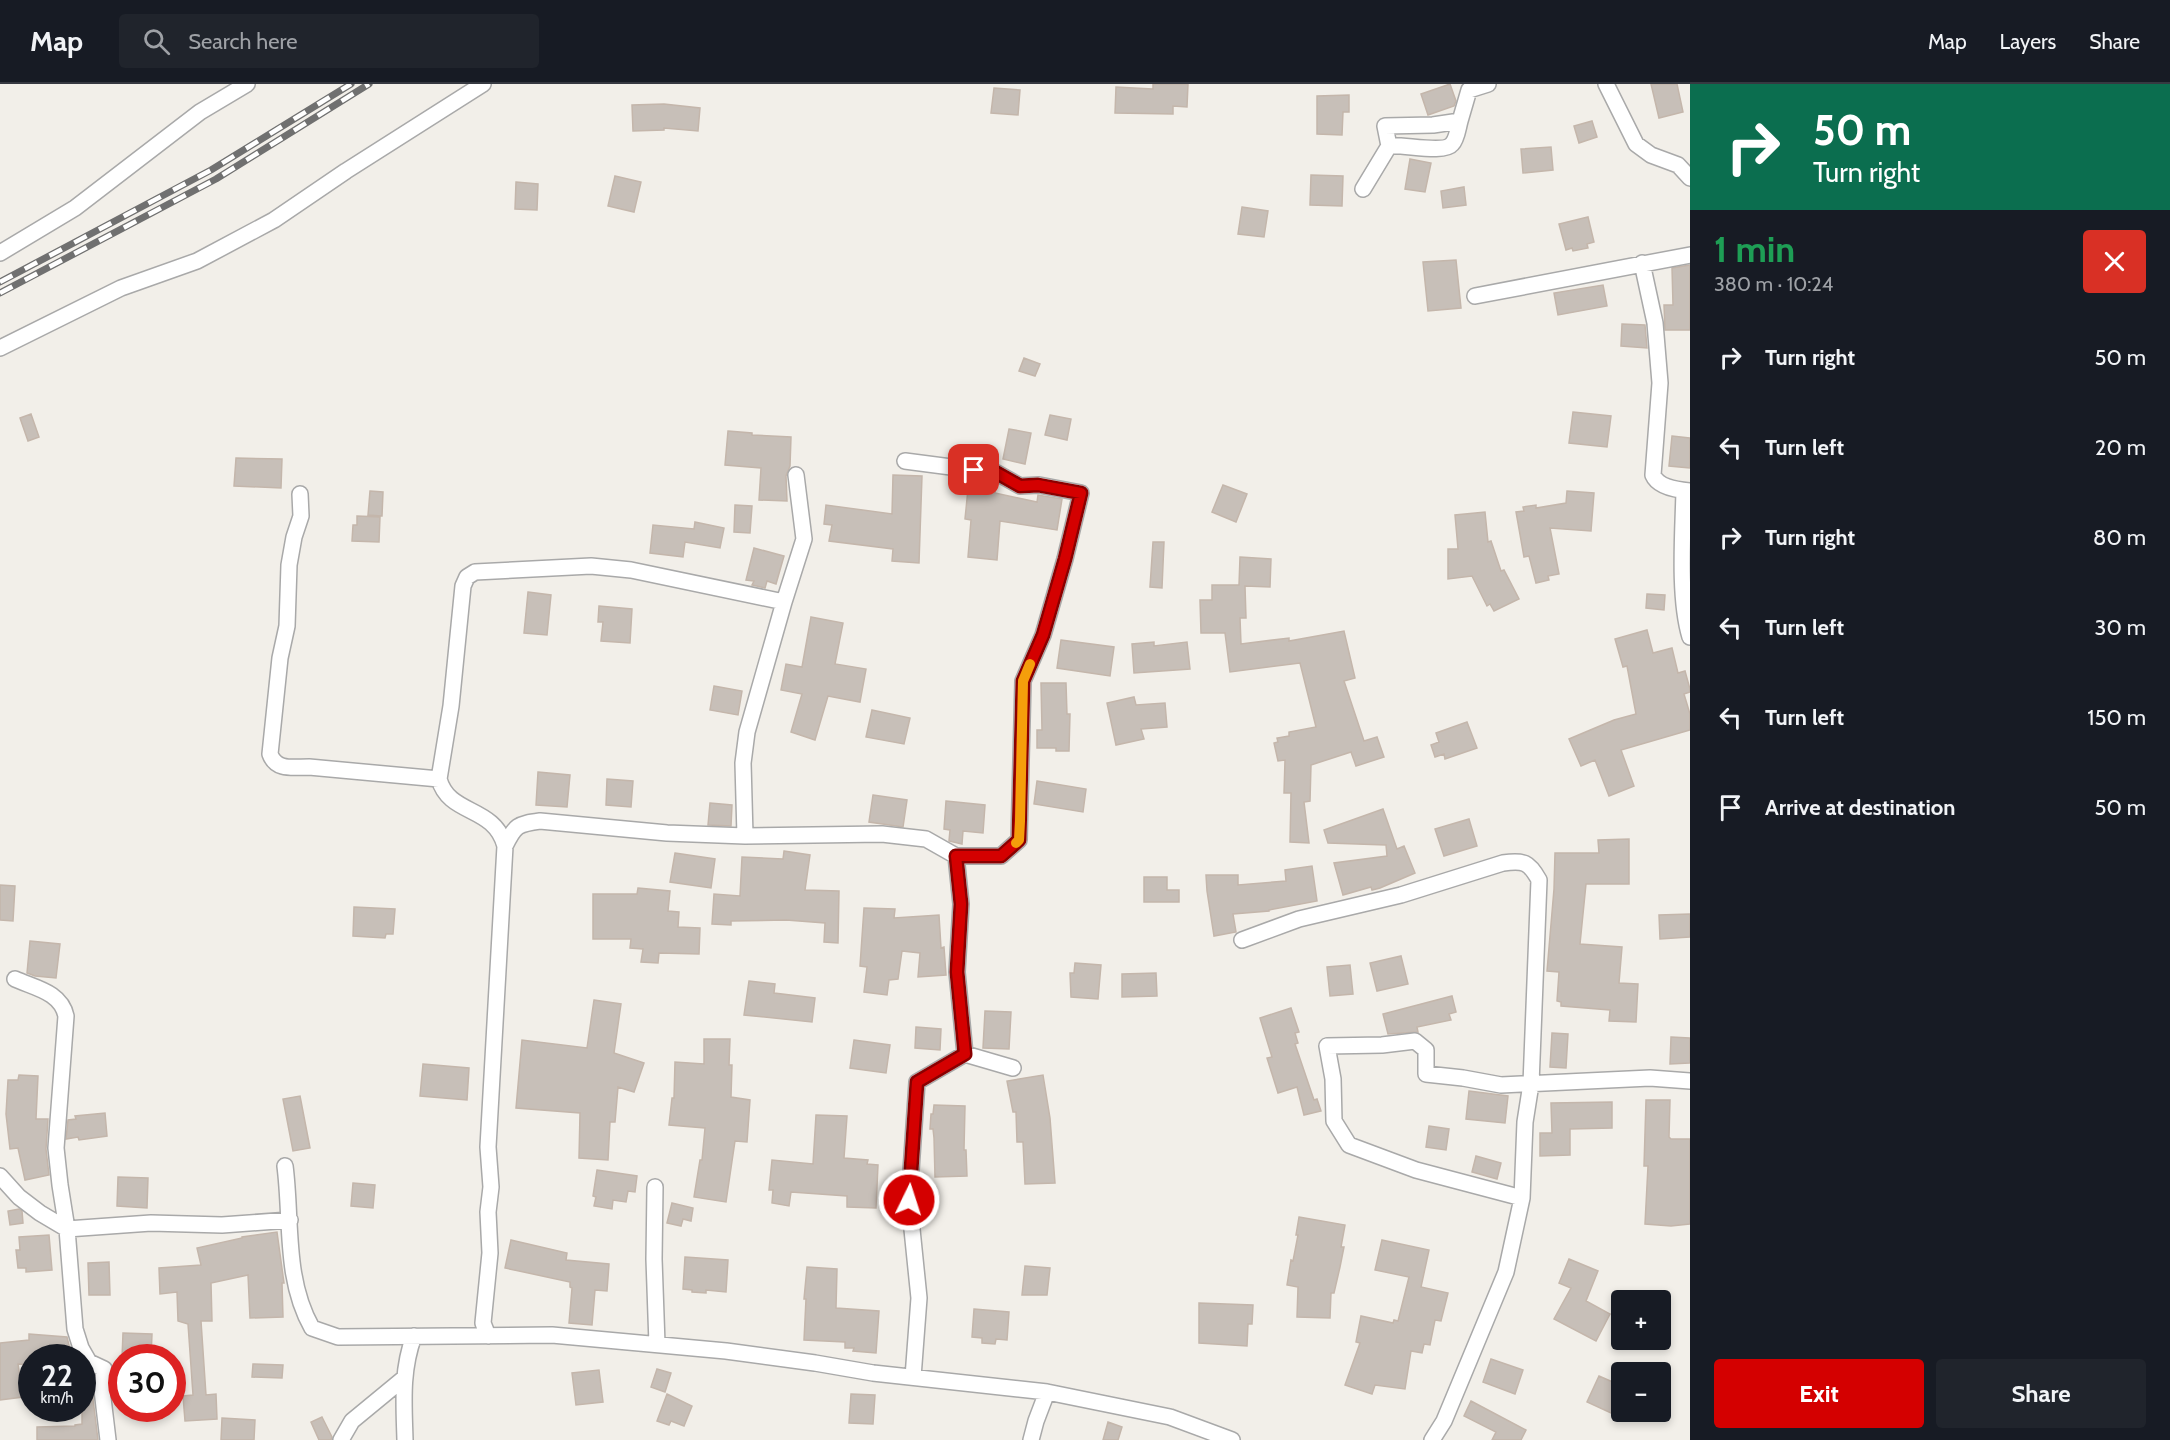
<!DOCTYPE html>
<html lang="en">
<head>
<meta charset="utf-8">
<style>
  :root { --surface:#171b24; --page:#20242c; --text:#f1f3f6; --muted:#9ea1a6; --line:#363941; --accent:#d40000 }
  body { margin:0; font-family:Cabin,sans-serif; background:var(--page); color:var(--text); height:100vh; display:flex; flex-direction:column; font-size:22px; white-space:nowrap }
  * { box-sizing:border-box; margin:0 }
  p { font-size:20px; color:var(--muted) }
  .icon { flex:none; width:33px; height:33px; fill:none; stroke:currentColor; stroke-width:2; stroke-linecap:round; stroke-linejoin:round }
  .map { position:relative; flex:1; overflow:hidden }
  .panel { display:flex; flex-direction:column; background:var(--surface); width:480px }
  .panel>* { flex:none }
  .hud { background:#0b6e4f; color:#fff; overflow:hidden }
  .controls { position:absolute; left:1611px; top:1206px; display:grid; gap:12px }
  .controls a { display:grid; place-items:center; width:60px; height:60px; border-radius:6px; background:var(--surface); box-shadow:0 3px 9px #0003; font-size:30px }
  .speed { position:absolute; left:18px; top:1260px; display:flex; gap:12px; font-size:30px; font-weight:700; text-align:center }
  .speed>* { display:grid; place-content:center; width:78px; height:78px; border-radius:50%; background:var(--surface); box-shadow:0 3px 9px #0003; line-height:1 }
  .speed small { font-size:15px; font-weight:400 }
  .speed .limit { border:9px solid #d22; background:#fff; color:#111 }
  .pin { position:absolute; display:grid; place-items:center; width:51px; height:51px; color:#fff; margin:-26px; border-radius:12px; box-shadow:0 3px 9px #0006 }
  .me { position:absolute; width:66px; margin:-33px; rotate:4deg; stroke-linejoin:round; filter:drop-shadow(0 0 4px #0008) }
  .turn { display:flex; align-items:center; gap:21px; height:126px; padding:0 24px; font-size:27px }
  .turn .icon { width:78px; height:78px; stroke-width:2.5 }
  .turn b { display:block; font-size:42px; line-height:51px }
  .round { display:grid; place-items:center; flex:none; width:63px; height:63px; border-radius:6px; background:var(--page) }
  .headline { display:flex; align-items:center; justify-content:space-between; height:102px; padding:0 24px }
  h1 { font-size:36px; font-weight:700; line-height:45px; color:#1e9e55 }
  .primary-button { display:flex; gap:12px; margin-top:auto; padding:12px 24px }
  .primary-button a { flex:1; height:69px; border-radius:6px; background:var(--accent); color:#fff; font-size:24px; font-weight:700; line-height:69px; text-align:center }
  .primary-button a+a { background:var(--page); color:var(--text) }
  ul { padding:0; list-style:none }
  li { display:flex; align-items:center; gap:18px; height:90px; padding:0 24px }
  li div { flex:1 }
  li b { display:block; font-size:22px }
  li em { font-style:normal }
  header { display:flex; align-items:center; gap:36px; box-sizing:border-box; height:84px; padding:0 30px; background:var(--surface); border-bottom:2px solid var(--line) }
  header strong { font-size:28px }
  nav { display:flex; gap:33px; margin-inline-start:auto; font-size:21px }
  .search { width:420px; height:54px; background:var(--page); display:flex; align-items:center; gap:15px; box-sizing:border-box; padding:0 21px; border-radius:6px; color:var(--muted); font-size:22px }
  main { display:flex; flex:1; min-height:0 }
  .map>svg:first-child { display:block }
  .building { fill:#c7bfb8; stroke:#c4b6ab; stroke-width:1.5 }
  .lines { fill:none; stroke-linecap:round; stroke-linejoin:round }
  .street-casing { stroke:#a9a9a9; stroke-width:18 }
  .street { stroke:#fff; stroke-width:15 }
  .rail-casing { stroke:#707070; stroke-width:7 }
  .rail { stroke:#fff; stroke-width:4.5; stroke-dasharray:14; stroke-linecap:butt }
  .route-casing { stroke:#8a0000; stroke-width:15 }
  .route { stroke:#d40000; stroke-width:10 }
  .slow { stroke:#f59e0b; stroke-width:10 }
</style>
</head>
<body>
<header>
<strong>Map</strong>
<div class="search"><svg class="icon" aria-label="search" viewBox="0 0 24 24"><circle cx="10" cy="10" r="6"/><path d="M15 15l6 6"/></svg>Search here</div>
<nav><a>Map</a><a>Layers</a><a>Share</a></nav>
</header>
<main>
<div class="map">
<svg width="1690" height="1356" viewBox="0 0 1690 1356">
  <rect width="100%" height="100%" fill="#f2efe9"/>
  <path class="building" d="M1153,0H1188L1187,23L1173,22V30L1115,29L1116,3L1153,5Z
    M1450,0L1456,17L1454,22L1428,31L1421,10Z
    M1651,0H1677L1683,28L1659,34Z
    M994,4L1020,6L1018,31L991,29Z
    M1349,11V28H1343L1342,51L1317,50V12Z
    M664,20L700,24L698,47L664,44V46L633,47L632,21Z
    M1592,37L1597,53L1579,59L1574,42Z
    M1551,63L1553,86L1523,89L1521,65Z
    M1410,75L1431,79L1425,108L1405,105Z
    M1311,91L1343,92L1342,122L1310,121Z
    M615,92L641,98L634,128L608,122Z
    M516,98L538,100L537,126L515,125Z
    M1464,103L1466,121L1443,124L1441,107Z
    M1242,123L1268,127L1264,153L1238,150Z
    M1588,133L1594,158L1587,160L1588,164L1573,167L1572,164L1566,166L1559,140Z
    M1456,176L1461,224L1428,227L1423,178Z
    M1690,181V246H1665L1664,221H1673L1672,184Z
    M1603,201L1607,222L1558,231L1554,209Z
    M1622,240L1645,241L1647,264L1621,262Z
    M1024,274L1040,280L1035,292L1019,287Z
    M1573,328L1611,332L1607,363L1569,359Z
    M31,330L39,353L28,357L20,334Z
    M1050,331L1071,335L1067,356L1045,351Z
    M1009,345L1031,349L1025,380L1003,375Z
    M728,347L752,349V351L791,353L790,382L786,392L787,417L759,416L761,384L725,381Z
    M1672,352L1690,354V384L1669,382Z
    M236,374L282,375L281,404L234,402Z
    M893,391L922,392L919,479L892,477L893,465L829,457L832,441L824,440L826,421L892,430Z
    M1223,401L1247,410L1236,438L1212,428Z
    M968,405L995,407V409L1037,418L1038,411L1062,415L1057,446L1000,437L997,476L968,473L971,436L965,435Z
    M370,407L383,408L382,432L368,431Z
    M1567,407L1594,409L1591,447L1550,444L1559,490L1548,492L1549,496L1536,499L1529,472L1524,473L1516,428L1524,427L1523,423L1536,421V424L1566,419Z
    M735,421L752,422L750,449L734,448Z
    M1485,428L1488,458L1491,457L1501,487L1504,486L1519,515L1494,527L1490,520L1487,522L1472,492L1448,495V465H1458L1455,431Z
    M357,432L380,433L379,458L352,457L353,441H357Z
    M695,438L724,444L720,464L685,458L683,473L650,469L653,441L694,445Z
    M1153,458H1164L1162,504L1150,503Z
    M754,464L784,472L776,500L767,497L765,504L752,501L754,497L746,496Z
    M1240,473L1271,475L1270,503L1245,502L1246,534H1240L1241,560L1289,554V557L1344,547L1355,594L1344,597L1364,657L1377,653L1384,673L1356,682L1351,668L1311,681L1310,717L1304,718L1309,759L1290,758L1291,709H1284L1285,676L1278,677L1274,659L1278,658L1277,654L1289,652V648L1316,643L1300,579L1230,588L1225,549H1201L1200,516H1212V501H1239Z
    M528,508L551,511L547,551L524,549Z
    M1647,510L1665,511L1664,526L1646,524Z
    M599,522L632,525L630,559L601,557L603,538H598Z
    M811,533L843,539L835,580L866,585L860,618L828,612L815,656L791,648L802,610L781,606L786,580L802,583Z
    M1647,546L1653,569L1672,564L1678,589L1685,587L1690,605V608L1684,610L1690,630V646L1621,666L1634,702L1609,712L1595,676L1581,682L1569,655L1614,636L1636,630L1627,582L1623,583L1615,555Z
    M1061,556L1114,563L1110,592L1057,584Z
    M1154,558V562L1187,558L1190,585L1134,589L1132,560Z
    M1041,599H1066L1067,630H1070L1069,667H1056V664H1037V646H1042Z
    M714,602L742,607L738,631L710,626Z
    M1134,613L1136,621L1165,619L1167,643L1141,645L1144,655L1116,661L1107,619Z
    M872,626L910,634L904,660L866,653Z
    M1467,638L1477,664L1445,675L1444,670L1435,673L1431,661L1439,658L1436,649Z
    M538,688L570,691L567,723L536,721Z
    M607,695L633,697L631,723L606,721Z
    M1037,697L1086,705L1083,728L1034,720Z
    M873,711L907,716L903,743L869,738Z
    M946,717L985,721L983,749L963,747L962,760L949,757L950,746L944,745Z
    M710,719L732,721L731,742L708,741Z
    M1383,725L1397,765L1404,762L1415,789L1380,804L1372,806L1371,803L1343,811L1334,779L1387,772L1386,761L1328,759L1324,746Z
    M1469,735L1477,762L1444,772L1435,745Z
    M1629,755V800H1586L1580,860L1622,863L1619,899L1638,900L1636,938L1609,937L1610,926L1561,922V918L1557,917L1559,888L1547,887L1554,805L1555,769H1599L1598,756Z
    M784,767L810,771L805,806L839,807L838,859L824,858L825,839L786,836L731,837V841L712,840L714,810L740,812L742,773L783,775Z
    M675,769L715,775L711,804L670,798Z
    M1312,782L1317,817L1269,826V827L1233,830L1236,848L1214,852L1207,807L1206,791H1238V801L1286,797L1285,786Z
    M1144,793H1167V806H1179V818H1144Z
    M0,801L15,802L13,837L0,836Z
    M638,804L670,807L668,827L679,828L678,843L700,844L699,870L659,869L658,879L641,878L643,865L630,864L631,855H593V810H637Z
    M354,823L395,825L393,850H386L385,854L353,852Z
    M864,824L895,825L894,834L939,831L941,864L944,863L946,891L918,893L920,869L902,867L898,895L889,896L887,911L864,908L867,883L860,882Z
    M1690,830V853L1660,855L1659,831Z
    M30,857L60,860L56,894L35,892L27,889Z
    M1401,872L1408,900L1377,907L1370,879Z
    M1075,879L1101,881L1098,915L1071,913L1070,889H1074Z
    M1350,881L1353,910L1330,912L1327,883Z
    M1156,889L1157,912L1122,913V890Z
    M749,897L775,900L774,909L815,914L812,938L744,931Z
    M1452,912L1456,928L1449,930L1451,936L1417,943L1418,948L1388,950L1383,930Z
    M594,916L621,920L614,969L644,979L634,1008L618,1003L615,1038H610L608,1076L579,1074L580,1029L516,1024L522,956L587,964Z
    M1291,924L1299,948L1295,949L1298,959L1295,960L1314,1016L1317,1015L1321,1027L1304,1031L1297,1003L1278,1009L1267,974L1272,973L1260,934Z
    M985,927L1011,928L1009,965L983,964Z
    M916,943L941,945L940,966L915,964Z
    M1552,949L1568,950L1566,984L1550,983Z
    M1671,953L1690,954V979L1670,980Z
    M704,955H730L729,981H732L731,1013L750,1016L747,1058L735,1057L726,1118L694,1113L700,1076H702L705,1044L669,1041L672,1014H674L675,978L704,980Z
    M854,956L890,961L886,989L850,984Z
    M423,980L469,984L467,1016L420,1012Z
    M19,991L38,992L36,1035H48L46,1065L49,1091L25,1096L18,1064L10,1065L6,1030L8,996H18Z
    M1043,991L1050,1034L1055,1099L1025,1100L1023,1058H1017L1016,1028H1013L1007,997Z
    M1469,1007L1508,1012L1505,1039L1466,1035Z
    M300,1012L310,1064L293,1067L283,1015Z
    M1646,1016H1670L1669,1053L1671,1055H1690V1140L1671,1142L1645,1140L1648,1082H1644Z
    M1612,1018V1044L1570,1045V1071L1540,1072V1049H1552L1551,1019Z
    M934,1021L965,1022L964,1066H966L967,1092L935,1093L934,1054L933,1045H930L931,1030H933Z
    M105,1029L107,1052L79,1056L78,1053L66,1055L68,1036L76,1035L75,1032Z
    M816,1031L847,1032L844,1074L868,1076L867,1080L878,1081L876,1124L847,1123V1112L791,1108L789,1122L772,1119L773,1106H769L772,1076L813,1080Z
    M1429,1042L1449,1045L1446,1066L1426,1063Z
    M1476,1072L1501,1079L1497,1095L1472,1088Z
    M597,1086L637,1092L635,1108L628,1107L626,1118L613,1116L612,1125L594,1122L596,1113L593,1112Z
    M118,1093L148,1094L147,1124L117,1122Z
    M353,1099L375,1101L373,1124L351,1122Z
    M672,1119L693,1124L691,1137L683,1135L681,1142L667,1139Z
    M19,1125L22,1127L23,1139L10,1141L8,1127Z
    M1299,1133L1345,1141L1341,1163H1344L1340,1183L1334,1209H1331L1330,1234L1297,1233L1298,1203L1287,1201L1291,1176L1293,1177L1298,1151H1296Z
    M277,1148L284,1199H282L283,1233L250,1234L248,1191L211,1199L212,1237H201L206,1311L216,1310L217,1335L185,1337L183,1312L193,1311L188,1240L178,1237L177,1208L160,1210L159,1184L201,1181L197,1164L242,1154V1153Z
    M49,1151L52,1186L26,1188V1184H18L16,1166H20L19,1153Z
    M511,1156L567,1169L566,1176L609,1180L607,1207L595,1206L592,1241L569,1239L572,1204L570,1203V1198L505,1184Z
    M1382,1156L1429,1166L1421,1203L1448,1209L1441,1237L1435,1236L1430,1261L1424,1260L1422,1269L1411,1267L1405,1305L1375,1301L1372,1310L1345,1301L1360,1259L1356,1258L1361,1232L1393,1239L1394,1236L1398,1237L1409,1193L1375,1186Z
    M685,1173L728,1176L726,1208L706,1206V1209L692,1208V1206L683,1205Z
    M1569,1175L1598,1187L1586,1217L1610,1230L1596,1257L1554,1235L1571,1204L1559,1199Z
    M109,1178L110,1211H89L88,1179Z
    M1025,1182L1050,1184L1047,1211H1022Z
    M807,1183L837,1185L836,1224L879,1227L876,1269L853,1267L854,1264H845V1258L804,1256L806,1215H804Z
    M1199,1219L1253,1221L1252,1240H1248L1247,1262L1199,1259Z
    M974,1225L1009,1228L1007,1256L996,1255L995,1260L982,1259V1254L972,1253Z
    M123,1249L152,1250L151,1274H122Z
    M29,1250L67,1253L72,1274H32V1281L18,1280L23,1313L0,1316V1259L29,1256Z
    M1491,1275L1523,1286L1515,1310L1483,1298Z
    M253,1280L283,1281L282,1294L252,1293Z
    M657,1285L671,1289L665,1308L651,1303Z
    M599,1286L603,1318L576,1321L572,1289Z
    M82,1291L94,1292L92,1307L98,1356H37V1343L75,1342V1341L82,1340Z
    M1599,1292L1622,1302V1334L1587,1318Z
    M667,1310L692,1322L684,1342L671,1337L669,1341L657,1337Z
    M851,1310L875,1311L873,1340L849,1339Z
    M1471,1317L1526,1346L1521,1356H1492L1496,1348L1464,1332Z
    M322,1333L332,1353L331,1356H319L311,1338Z
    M222,1334L255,1336L254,1356H221Z
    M1108,1338L1122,1343L1118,1356H1103Z"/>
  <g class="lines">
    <g class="street-casing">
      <path id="street" d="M1606,0L1636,60L1651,71L1678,81L1690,94
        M1389,62L1385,42L1433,41L1460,37L1469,6L1488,0
        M1363,105L1389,62C1403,60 1444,70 1452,60C1457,55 1458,44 1460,37
        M0,169L75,124L200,28L247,0
        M1642,179L1655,239L1660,299L1653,391C1658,403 1677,406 1690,407
        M1475,212L1690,171
        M0,264L121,204L197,177L274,136L346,87L483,0
        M905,377L997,389L1020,402L1039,401L1081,409L1065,475L1043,551L1023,597L1019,756L1001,772H956
        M1684,407C1683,449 1678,513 1690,553
        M300,410L301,432L294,453L289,481L287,542L280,574L270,670C276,687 293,683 309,683L439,695
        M745,752L743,679L747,648L784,518L804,455L796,391
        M505,762C515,741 518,740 540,737L667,749L745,752L882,750L926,755L956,772L961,820L957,888L965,970
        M1242,856L1299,835L1401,811L1503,779C1524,776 1529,778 1539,796L1531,1000L1525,1038L1522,1114L1506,1188L1444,1337L1432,1356
        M15,895C35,904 61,908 66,932L56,1064L60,1101L67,1145L75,1245L81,1264L89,1278L104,1285L102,1306L108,1356
        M285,1082C292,1136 284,1195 312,1244L338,1253L552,1251L726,1267L815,1279L873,1289L1047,1308L1170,1333L1232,1356
        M0,1092L19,1113L40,1129L67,1145L151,1139L222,1141L290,1136
        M655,1103L654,1175L657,1260
        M1522,1114L1416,1086L1349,1061L1334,1037L1333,995L1327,962L1382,961L1415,957L1426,966V990L1463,994L1501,1001L1650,994L1690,997
        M488,1252L483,1239L490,1169L488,1128L491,1103L488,1063L505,762C494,721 449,732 439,695L451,622L463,502L467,493L475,488L591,482L631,486L784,518
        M913,1293L919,1214L909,1116L917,998L965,970L1013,984
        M341,1356L352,1337L403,1295
        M405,1356C404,1320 401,1287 414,1252
        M1031,1356L1036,1337L1047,1308"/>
    </g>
    <use href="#street" class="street"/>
    <g class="rail-casing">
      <path id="rail" d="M0,198L211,86L351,0
        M0,209L216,95L369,0"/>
    </g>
    <use href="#rail" class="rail"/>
  </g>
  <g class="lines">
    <g class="route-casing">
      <path id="route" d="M909,1116L917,998L965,970L957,888L961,820L956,772H1001L1019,756L1023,597L1043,551L1065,475L1081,409L1038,401L1020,402L997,389L974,386"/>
    </g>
    <use href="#route" class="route"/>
    <path class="slow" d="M1016,759L1019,756L1020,737L1023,597L1030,580"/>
  </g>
</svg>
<div class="controls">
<a>+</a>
<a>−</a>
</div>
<div class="speed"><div>22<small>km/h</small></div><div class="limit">30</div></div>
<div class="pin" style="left:974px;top:386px;background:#d93025"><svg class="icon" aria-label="arrive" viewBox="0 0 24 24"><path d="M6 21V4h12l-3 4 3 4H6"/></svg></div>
<svg class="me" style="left:909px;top:1116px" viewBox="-20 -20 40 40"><circle r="17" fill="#d40000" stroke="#fff" stroke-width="3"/><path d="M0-11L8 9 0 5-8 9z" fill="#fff"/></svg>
</div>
<section class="panel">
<div class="hud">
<div class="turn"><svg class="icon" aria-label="right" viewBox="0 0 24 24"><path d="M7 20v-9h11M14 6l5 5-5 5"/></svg><div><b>50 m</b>Turn right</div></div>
</div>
<div class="headline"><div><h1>1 min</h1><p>380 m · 10:24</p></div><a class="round" style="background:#d93025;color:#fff"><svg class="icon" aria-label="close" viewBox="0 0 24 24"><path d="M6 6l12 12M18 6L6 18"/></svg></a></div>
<ul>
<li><svg class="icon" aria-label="right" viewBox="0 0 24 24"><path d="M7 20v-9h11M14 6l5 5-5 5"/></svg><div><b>Turn right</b></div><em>50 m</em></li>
<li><svg class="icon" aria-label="left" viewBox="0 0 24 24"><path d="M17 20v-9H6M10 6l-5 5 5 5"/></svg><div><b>Turn left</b></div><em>20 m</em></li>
<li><svg class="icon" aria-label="right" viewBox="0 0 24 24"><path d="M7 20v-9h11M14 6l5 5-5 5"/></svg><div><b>Turn right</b></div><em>80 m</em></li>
<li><svg class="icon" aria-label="left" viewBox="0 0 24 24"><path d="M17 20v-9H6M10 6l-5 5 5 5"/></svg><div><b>Turn left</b></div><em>30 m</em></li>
<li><svg class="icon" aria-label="left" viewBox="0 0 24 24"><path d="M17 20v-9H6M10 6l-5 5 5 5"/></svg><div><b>Turn left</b></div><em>150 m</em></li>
<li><svg class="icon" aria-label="arrive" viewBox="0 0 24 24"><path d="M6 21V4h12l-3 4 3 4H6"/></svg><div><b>Arrive at destination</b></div><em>50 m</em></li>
</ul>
<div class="primary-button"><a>Exit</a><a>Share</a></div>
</section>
</main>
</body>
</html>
